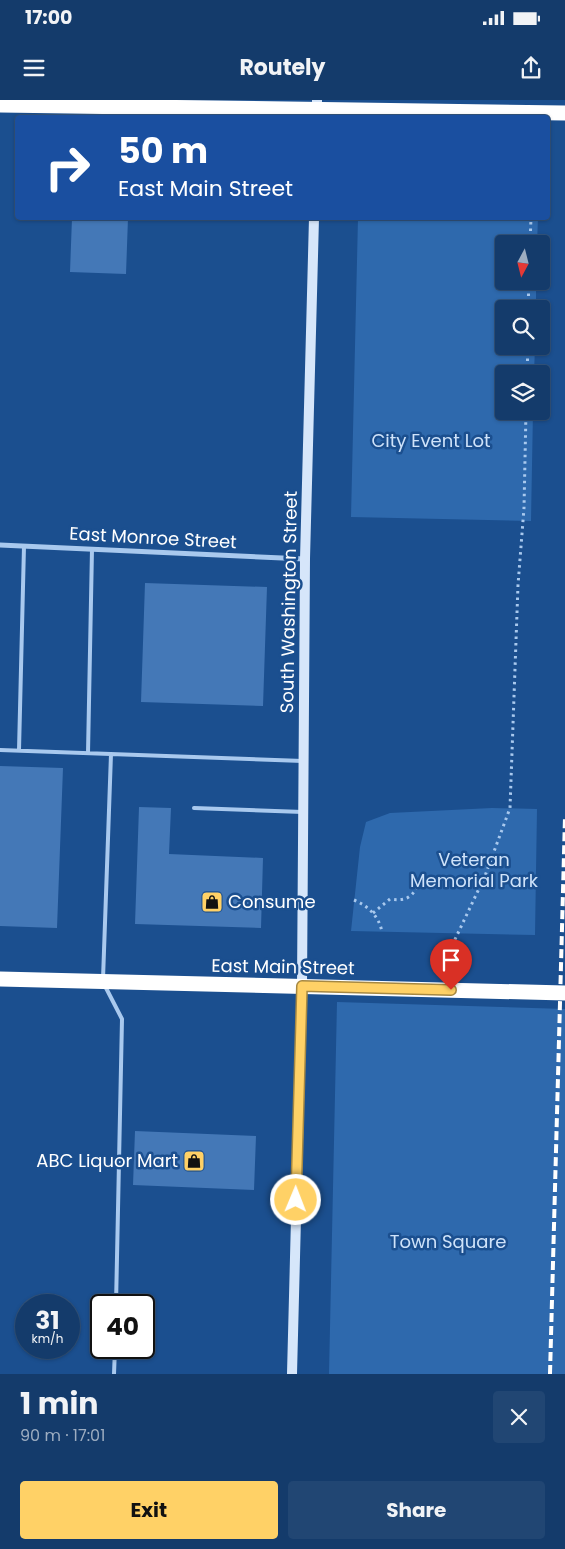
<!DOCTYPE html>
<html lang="en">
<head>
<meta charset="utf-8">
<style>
  :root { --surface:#143b6b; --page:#214673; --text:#f1f3f6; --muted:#9dadc1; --line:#33557e; --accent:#ffd166 }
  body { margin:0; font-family:Poppins,sans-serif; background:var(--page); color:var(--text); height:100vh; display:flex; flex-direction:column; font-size:19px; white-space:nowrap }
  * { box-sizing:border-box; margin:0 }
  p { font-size:16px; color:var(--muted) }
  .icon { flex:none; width:28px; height:28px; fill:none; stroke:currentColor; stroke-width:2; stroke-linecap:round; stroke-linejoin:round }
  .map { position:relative; height:1274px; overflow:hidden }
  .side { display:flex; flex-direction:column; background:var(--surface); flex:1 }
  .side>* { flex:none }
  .hud { position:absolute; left:15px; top:15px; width:535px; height:105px; border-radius:5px; box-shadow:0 1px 4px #0004,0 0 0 1px var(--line); background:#1a4fa0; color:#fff; overflow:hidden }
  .needle { width:32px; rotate:187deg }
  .tools { position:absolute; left:495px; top:135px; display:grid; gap:10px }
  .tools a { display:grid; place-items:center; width:55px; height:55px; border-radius:5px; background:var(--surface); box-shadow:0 1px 4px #0004,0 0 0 1px var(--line); font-size:25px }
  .speed { position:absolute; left:15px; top:1194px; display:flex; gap:10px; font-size:25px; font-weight:700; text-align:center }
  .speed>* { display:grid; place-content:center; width:65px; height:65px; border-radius:50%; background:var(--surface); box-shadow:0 1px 4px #0004,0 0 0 1px var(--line); line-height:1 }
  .speed small { font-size:12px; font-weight:400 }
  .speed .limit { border:2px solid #111; border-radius:8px; background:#fff; color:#111 }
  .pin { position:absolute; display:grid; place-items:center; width:42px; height:42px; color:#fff; margin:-51px -21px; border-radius:50% 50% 50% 0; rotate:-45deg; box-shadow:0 0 5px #0007 }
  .pin .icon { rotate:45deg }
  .me { position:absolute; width:55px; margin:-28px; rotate:1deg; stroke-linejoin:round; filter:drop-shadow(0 0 4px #0008) }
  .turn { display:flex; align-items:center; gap:18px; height:105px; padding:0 20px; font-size:22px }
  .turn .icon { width:65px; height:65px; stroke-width:2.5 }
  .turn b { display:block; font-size:35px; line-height:42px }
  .round { display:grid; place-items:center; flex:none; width:52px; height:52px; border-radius:5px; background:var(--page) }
  .summary { display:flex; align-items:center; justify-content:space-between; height:85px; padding:0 20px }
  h1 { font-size:30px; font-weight:700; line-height:38px }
  .button { display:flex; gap:10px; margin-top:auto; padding:10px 20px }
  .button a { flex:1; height:58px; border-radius:5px; background:var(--accent); color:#111; font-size:20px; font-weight:700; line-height:58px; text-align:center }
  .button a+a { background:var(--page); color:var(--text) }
  .status { display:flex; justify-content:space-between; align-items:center; height:35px; padding:0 25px; background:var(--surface); direction:ltr }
  .status svg { height:14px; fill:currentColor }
  header { display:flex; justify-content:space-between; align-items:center; height:65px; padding:0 20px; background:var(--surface); font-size:22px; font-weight:700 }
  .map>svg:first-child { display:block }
  .green { fill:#2e69ad }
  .building { fill:#4478b7 }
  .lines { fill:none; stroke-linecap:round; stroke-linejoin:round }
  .path { stroke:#a9c9ee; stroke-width:3; stroke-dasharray:2.5 4; stroke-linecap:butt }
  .lane { stroke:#a9c9ee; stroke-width:4 }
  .street { stroke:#a9c9ee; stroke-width:5 }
  .secondary { stroke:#d6e6fa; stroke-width:10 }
  .highway { stroke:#fff; stroke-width:15 }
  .rail { stroke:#fff; stroke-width:4; stroke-dasharray:9 4; stroke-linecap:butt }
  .route-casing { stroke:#a68842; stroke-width:12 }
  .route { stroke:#ffd166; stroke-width:9 }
  .labels { text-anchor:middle; stroke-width:5; stroke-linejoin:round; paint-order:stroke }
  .park-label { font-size:18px; fill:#cfe3fa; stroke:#1b4f8f }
  .street-label { font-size:18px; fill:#fff; stroke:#1b4f8f }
  .poi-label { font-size:18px; fill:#fff; stroke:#1b4f8f; text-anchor:start }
</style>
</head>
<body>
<div class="status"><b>17:00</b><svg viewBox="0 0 49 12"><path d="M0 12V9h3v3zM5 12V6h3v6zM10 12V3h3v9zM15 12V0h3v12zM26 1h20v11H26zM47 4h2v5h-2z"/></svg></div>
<header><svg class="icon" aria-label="menu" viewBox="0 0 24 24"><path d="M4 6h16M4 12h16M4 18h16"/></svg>Routely<svg class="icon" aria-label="share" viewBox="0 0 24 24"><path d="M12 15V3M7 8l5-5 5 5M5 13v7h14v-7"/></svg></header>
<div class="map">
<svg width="565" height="1274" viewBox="0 0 565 1274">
  <rect width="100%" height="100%" fill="#1b4f8f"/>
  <path class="green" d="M358,118H538L537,144H504V181H536V209H504V246H535L534,274H504V311H533L531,421L351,417Z
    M492,708L537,709L535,835L351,831L360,747L366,722L390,713Z
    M337,902L565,909V1274H329Z"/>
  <path class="building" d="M72,118H128L126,174L70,172Z
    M145,483L267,487L263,606L141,602Z
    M0,666L63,668L57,828L0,826Z
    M139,707L171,708L169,754L263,758L261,828L135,824Z
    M135,1031L256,1036L254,1090L133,1085Z"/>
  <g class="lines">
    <path class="path" d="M530,144L531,118
      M528,209L529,181
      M527,274L528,246
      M354,800C368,806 379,816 382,832
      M373,813L390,799C403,801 412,799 417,786
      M441,869L485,776L510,708L518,485L524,408L526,311"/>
    <path class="lane" d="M0,650L303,661
      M19,650L24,446
      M88,653L92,449
      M194,708L303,712
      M103,879L111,654
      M105,886L122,919L116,1205
      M114,1274L115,1248"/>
    <path class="street" d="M0,445L305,459"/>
    <path class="secondary" d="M317,18V0
      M292,1274L302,886L305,459L314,118"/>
    <path class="highway" d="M0,5L565,13
      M0,879L565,893"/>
    <path class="rail" d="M550,1274L565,717"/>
  </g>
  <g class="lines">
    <g class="route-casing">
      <path id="route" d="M296,1100L302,886L451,890"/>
    </g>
    <use href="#route" class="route"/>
  </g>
  <defs>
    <g id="shop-square" transform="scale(1.125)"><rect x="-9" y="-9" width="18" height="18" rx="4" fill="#ffd166" stroke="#1b4f8f"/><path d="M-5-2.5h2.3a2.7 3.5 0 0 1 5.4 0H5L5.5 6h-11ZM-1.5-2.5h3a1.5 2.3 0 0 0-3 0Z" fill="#111"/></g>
  </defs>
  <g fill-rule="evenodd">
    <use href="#shop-square" x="212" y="802"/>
    <use href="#shop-square" x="194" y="1061"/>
  </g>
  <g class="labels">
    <g class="park-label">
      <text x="431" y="347">City Event Lot</text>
      <text x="474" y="766">Veteran<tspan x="474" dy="21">Memorial Park</tspan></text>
      <text x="448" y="1148">Town Square</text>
    </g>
    <g class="street-label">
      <text transform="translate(153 438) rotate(3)" y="6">East Monroe Street</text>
      <text transform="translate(289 502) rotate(-89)" y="6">South Washington Street</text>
      <text transform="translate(283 867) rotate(1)" y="6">East Main Street</text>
    </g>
    <g class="poi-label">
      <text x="228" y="808">Consume</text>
      <text x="178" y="1067" text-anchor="end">ABC Liquor Mart</text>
    </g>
  </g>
</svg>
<div class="tools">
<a><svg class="needle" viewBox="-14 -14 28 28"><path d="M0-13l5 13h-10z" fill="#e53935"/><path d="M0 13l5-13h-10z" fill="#9dadc1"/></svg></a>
<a><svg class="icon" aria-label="search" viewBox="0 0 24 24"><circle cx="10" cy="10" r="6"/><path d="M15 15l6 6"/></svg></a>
<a><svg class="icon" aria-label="layers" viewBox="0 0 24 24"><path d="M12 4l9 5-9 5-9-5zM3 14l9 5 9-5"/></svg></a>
</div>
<div class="speed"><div>31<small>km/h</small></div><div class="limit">40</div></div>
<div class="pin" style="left:451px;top:890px;background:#d93025"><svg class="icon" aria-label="arrive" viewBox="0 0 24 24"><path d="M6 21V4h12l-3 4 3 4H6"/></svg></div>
<svg class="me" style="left:296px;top:1100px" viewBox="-20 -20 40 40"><circle r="17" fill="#ffd166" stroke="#fff" stroke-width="3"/><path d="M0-11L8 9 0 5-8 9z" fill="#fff"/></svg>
<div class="hud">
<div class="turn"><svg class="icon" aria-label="right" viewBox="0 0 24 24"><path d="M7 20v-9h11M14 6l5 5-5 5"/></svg><div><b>50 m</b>East Main Street</div></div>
</div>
</div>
<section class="side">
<div class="summary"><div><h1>1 min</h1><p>90 m · 17:01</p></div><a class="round"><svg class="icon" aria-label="close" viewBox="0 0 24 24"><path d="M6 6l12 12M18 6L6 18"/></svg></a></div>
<div class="button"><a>Exit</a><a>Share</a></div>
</section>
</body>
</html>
